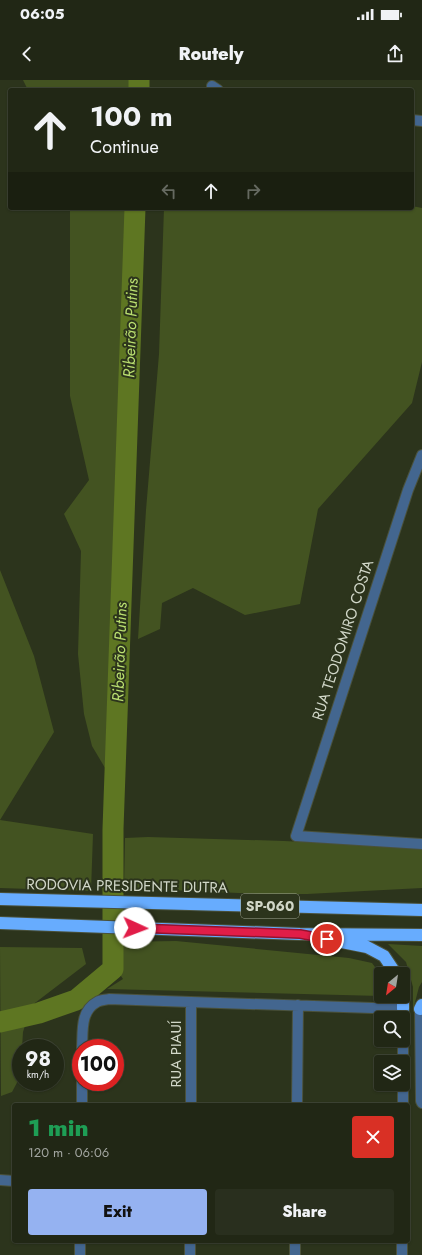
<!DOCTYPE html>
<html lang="en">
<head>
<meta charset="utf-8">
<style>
  :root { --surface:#212715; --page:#292f1e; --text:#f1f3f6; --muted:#a2a5a0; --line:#3e4434; --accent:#95b2f1 }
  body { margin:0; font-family:Jost,sans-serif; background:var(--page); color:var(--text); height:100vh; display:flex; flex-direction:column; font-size:15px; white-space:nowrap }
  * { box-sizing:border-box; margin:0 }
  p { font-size:13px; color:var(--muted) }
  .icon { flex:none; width:22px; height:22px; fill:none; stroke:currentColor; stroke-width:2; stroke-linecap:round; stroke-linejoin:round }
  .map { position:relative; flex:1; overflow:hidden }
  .details { position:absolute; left:12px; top:1023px; width:398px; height:140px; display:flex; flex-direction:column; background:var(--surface); border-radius:4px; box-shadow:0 1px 3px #0004,0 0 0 1px var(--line) }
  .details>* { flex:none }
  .banner { position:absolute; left:8px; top:8px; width:406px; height:122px; border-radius:4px; box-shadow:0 1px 3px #0004,0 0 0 1px var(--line); background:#212715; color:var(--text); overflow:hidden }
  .needle { width:26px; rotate:210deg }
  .controls { position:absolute; left:374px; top:887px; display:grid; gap:8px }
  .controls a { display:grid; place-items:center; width:36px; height:36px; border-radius:4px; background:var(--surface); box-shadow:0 1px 3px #0004,0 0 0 1px var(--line); font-size:20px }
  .speed { position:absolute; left:12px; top:959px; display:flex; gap:8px; font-size:20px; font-weight:700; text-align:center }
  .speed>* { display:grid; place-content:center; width:52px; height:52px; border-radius:50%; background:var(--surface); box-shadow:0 1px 3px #0004,0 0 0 1px var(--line); line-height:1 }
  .speed small { font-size:10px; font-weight:400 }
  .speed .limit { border:6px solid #d22; background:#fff; color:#111 }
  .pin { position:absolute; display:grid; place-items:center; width:34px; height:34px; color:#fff; margin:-17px; border:2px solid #fff; border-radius:50%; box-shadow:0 1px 4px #0007 }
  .me { position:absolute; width:44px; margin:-22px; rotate:92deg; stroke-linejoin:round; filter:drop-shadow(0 0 3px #0008) }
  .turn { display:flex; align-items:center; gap:14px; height:84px; padding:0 16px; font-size:18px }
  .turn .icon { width:52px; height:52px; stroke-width:2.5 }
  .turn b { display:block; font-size:28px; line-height:34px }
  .lanes { display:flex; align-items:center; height:38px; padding:0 16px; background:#0003; justify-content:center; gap:20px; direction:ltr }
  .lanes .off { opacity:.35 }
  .round { display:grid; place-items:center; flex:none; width:42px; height:42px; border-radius:4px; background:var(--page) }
  .summary { display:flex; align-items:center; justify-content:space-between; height:68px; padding:0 16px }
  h1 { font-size:24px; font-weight:800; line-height:30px; color:#1e9e55 }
  .action { display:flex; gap:8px; margin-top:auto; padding:8px 16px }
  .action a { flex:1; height:46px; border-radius:4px; background:var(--accent); color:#111; font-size:16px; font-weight:800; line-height:46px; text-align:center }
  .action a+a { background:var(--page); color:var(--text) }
  .status { display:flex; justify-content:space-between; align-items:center; height:28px; padding:0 20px; background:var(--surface); direction:ltr }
  .status svg { height:11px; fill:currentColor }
  header { display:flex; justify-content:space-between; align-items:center; height:52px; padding:0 16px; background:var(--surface); font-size:18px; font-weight:800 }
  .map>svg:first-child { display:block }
  .green { fill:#435321 }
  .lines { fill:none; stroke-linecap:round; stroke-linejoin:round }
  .river { stroke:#5e7622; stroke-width:21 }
  .street-casing { stroke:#4a513b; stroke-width:12 }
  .highway-casing { stroke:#4a513b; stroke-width:14 }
  .street { stroke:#43668f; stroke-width:10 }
  .highway { stroke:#67acfe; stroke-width:12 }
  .route-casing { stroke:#92132f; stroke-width:10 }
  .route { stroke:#e11d48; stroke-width:7 }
  .labels { text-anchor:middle; stroke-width:4; stroke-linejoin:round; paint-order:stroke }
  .shield { fill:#2c341c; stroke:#a0a694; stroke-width:1 }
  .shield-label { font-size:14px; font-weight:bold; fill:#d1d7c8 }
  .street-label { font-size:15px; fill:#d1d7c8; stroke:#2c341c }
  .water-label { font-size:16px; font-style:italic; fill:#badf70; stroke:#2c341c }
</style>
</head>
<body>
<div class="status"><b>06:05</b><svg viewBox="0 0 49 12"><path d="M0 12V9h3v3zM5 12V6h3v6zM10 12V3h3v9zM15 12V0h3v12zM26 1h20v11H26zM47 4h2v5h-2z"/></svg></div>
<header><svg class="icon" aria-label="back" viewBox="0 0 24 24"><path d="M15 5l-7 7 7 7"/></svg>Routely<svg class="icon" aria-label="share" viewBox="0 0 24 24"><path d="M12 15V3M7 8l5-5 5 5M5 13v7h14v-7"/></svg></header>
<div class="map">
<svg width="422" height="1175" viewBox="0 0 422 1175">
  <rect width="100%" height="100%" fill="#2c341c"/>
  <path class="green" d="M23,0H139V10H28Z
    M412,126L422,128V282L412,323L318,429L300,524L245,535L193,508L162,523L160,549L138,559L146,430L159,274L164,128H412Z
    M70,128H135L114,703L92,666L84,634L78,574L81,471L64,434L89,400L70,316Z
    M0,490L34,576L54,652L0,740L93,754L91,811L0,808Z
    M148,757L284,761L422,768V808L307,814H262L124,808L125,758Z
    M176,861L349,878L372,883L381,895V916L107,909L123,899L117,890V862Z
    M388,864L422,866V902L419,907L413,930V907L406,882Z
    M0,867L82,868L86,884L31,926L23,952L22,968H21L20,997L12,1012L1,1016Z"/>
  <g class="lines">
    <path class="river" d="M139,10V0
      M0,942L39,933L76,920L113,889V749L135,128"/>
    <g class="street-casing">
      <path id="street" d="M212,6L218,10
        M412,40L422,41
        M422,375L408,410L296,756L422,764
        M422,929H420L421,1021L422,1023
        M82,968C83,952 80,931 97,922C100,920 105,920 109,919L191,922L403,929V946
        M403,982V960
        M82,1025V1002
        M191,1025V922
        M297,1025L298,925
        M403,1025V1004
        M0,1100L14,1101
        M80,1175V1161
        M190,1175V1161
        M295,1175V1161
        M402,1175V1161"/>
    </g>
    <g class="highway-casing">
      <path id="highway" d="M0,819L422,830
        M0,843L300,854L422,855
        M332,860L367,867L384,876L396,894
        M403,916V929
        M420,929L422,925"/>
    </g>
    <use href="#street" class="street"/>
    <use href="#highway" class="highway"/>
  </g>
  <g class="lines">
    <g class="route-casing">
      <path id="route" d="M135,848L300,854L327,859"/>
    </g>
    <use href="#route" class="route"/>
  </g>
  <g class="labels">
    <rect class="shield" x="241" y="814" width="58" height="24" rx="3"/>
    <g class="shield-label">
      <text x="270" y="831">SP-060</text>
    </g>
    <g class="street-label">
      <text transform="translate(343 560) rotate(-72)" y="5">RUA TEODOMIRO COSTA</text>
      <text transform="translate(127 806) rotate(1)" y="5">RODOVIA PRESIDENTE DUTRA</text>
      <text transform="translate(176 974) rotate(-90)" y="5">RUA PIAUÍ</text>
    </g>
    <g class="water-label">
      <text transform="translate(130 248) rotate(-88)" y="6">Ribeirão Putins</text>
      <text transform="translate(119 572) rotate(-88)" y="6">Ribeirão Putins</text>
    </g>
  </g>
</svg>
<div class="controls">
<a><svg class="needle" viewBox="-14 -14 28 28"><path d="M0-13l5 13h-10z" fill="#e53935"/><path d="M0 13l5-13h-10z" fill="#a2a5a0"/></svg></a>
<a><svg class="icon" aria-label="search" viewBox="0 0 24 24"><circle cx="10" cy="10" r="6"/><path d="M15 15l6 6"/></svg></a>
<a><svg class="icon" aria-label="layers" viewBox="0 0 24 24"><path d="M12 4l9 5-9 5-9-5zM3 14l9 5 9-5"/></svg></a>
</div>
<div class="speed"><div>98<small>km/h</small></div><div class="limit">100</div></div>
<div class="pin" style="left:327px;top:859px;background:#d93025"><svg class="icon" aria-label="arrive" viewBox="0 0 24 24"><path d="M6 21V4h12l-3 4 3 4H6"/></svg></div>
<svg class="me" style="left:135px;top:848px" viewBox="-20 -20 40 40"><circle r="19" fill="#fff"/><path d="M0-13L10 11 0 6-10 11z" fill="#e11d48"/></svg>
<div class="banner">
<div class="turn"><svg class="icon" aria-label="ahead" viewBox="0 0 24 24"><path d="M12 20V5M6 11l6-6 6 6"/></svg><div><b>100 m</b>Continue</div></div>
<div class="lanes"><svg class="icon off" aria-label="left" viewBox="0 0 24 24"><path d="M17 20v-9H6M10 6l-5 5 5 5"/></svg><svg class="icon" aria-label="ahead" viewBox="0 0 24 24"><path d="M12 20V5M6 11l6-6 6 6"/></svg><svg class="icon off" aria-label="right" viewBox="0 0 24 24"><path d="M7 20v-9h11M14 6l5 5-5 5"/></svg></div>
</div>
<section class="details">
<div class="summary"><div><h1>1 min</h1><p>120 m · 06:06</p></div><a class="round" style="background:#d93025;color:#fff"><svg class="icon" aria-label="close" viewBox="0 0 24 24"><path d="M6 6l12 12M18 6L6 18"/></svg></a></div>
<div class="action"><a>Exit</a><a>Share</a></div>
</section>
</div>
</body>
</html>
